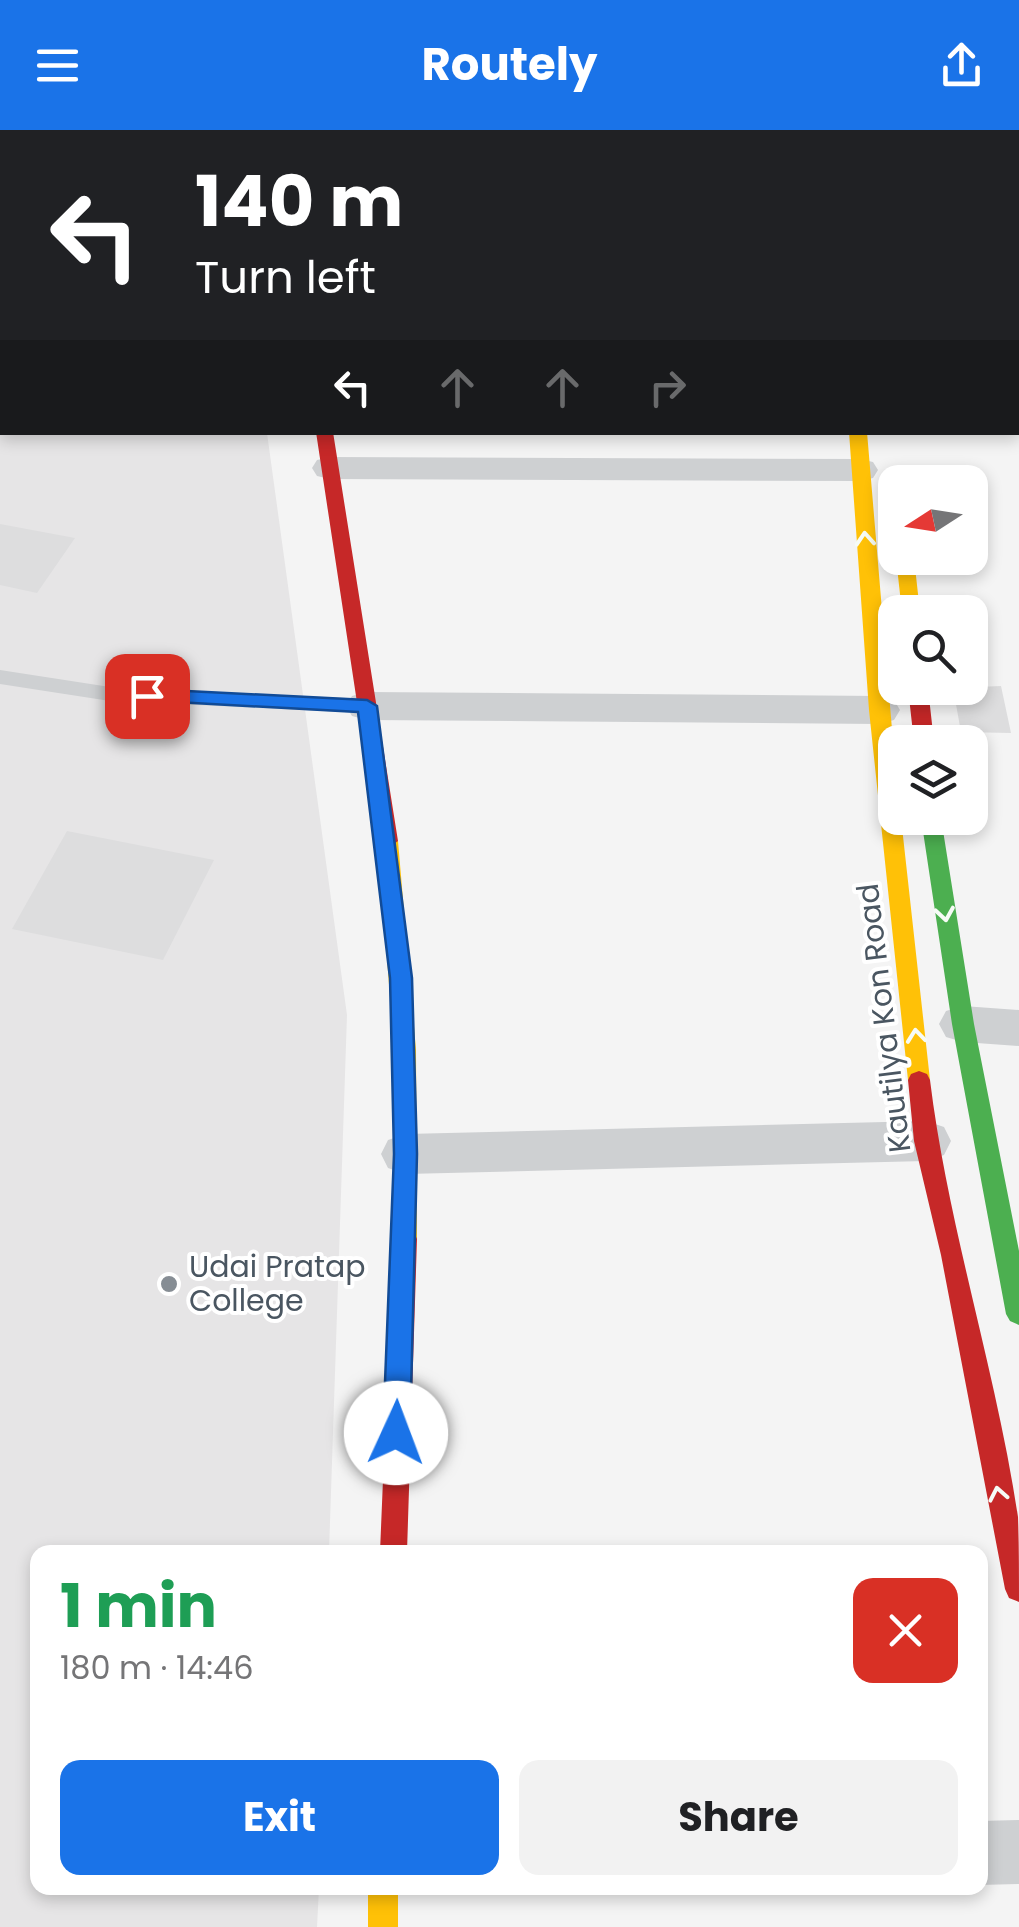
<!DOCTYPE html>
<html lang="en">
<head>
<meta charset="utf-8">
<style>
  :root { --surface:#fff; --page:#f2f2f2; --text:#202124; --muted:#757577; --accent:#1a73e8 }
  body { margin:0; font-family:Poppins,sans-serif; background:var(--page); color:var(--text); height:100vh; display:flex; flex-direction:column; font-size:38px; white-space:nowrap }
  * { box-sizing:border-box; margin:0 }
  p { font-size:32px; color:var(--muted) }
  .icon { flex:none; width:55px; height:55px; fill:none; stroke:currentColor; stroke-width:2; stroke-linecap:round; stroke-linejoin:round }
  .map { position:relative; flex:1; overflow:hidden }
  .sheet { position:absolute; left:30px; top:1415px; width:958px; height:350px; display:flex; flex-direction:column; background:var(--surface); border-radius:20px; box-shadow:0 5px 15px #0003 }
  .sheet>* { flex:none }
  .hud { position:absolute; left:0px; top:0px; width:1020px; height:305px; box-shadow:0 5px 15px #0003; background:#202124; color:#fff; overflow:hidden }
  .needle { width:65px; rotate:258deg }
  .controls { position:absolute; left:878px; top:335px; display:grid; gap:20px }
  .controls a { display:grid; place-items:center; width:110px; height:110px; border-radius:20px; background:var(--surface); box-shadow:0 5px 15px #0003; font-size:50px }
  .pin { position:absolute; display:grid; place-items:center; width:85px; height:85px; color:#fff; margin:-42px; border-radius:20px; box-shadow:0 5px 15px #0006 }
  .me { position:absolute; width:110px; margin:-55px; rotate:2deg; stroke-linejoin:round; filter:drop-shadow(0 0 8px #0008) }
  .turn { display:flex; align-items:center; gap:35px; height:210px; padding:0 30px; font-size:45px }
  .turn .icon { width:130px; height:130px; stroke-width:2.5 }
  .turn b { display:block; font-size:70px; line-height:85px }
  .lanes { display:flex; align-items:center; height:95px; padding:0 30px; background:#0003; justify-content:center; gap:50px; direction:ltr }
  .lanes .off { opacity:.35 }
  .round { display:grid; place-items:center; flex:none; width:105px; height:105px; border-radius:20px; background:var(--page) }
  .overview { display:flex; align-items:center; justify-content:space-between; height:170px; padding:0 30px }
  h1 { font-size:60px; font-weight:700; line-height:75px; color:#1e9e55 }
  .cta { display:flex; gap:20px; margin-top:auto; padding:20px 30px }
  .cta a { flex:1; height:115px; border-radius:20px; background:var(--accent); color:#fff; font-size:40px; font-weight:700; line-height:115px; text-align:center }
  .cta a+a { background:var(--page); color:var(--text) }
  header { display:flex; justify-content:space-between; align-items:center; height:130px; padding:0 30px; background:var(--accent); color:#fff; font-size:45px; font-weight:700 }
  .map>svg:first-child { display:block }
  .education { fill:#e6e5e6 }
  .building { fill:#ddddde }
  .lines { fill:none; stroke-linecap:round; stroke-linejoin:round }
  .lane { fill:#ced0d2; fill-rule:evenodd }
  .street { fill:#ced0d2; fill-rule:evenodd }
  .fast { fill:#4caf50; fill-rule:evenodd }
  .slow { fill:#ffc107; fill-rule:evenodd }
  .jam { fill:#c62828; fill-rule:evenodd }
  .oneway { stroke:#f6fbf6 }
  .route { fill:#1a73e8; stroke:#114b97; stroke-width:2.5 }
  .poi-dot { fill:#868d94; stroke:#fff; stroke-width:4 }
  .labels { text-anchor:middle; stroke-width:8; stroke-linejoin:round; paint-order:stroke }
  .street-label { font-size:30px; fill:#4a5661; stroke:#fff }
  .poi-label { font-size:30px; fill:#4a5661; stroke:#fff; text-anchor:start }
</style>
</head>
<body>
<header><svg class="icon" aria-label="menu" viewBox="0 0 24 24"><path d="M4 6h16M4 12h16M4 18h16"/></svg>Routely<svg class="icon" aria-label="share" viewBox="0 0 24 24"><path d="M12 15V3M7 8l5-5 5 5M5 13v7h14v-7"/></svg></header>
<div class="map">
<svg width="1019" height="1797" viewBox="0 0 1019 1797">
  <rect width="100%" height="100%" fill="#f4f4f4"/>
  <path class="education" d="M0,0H268L2,2V302L267,303L347,885L329,1422H38V1758H319L317,1797H0Z"/>
  <path class="building" d="M0,394L75,408L37,463L0,455Z
    M1001,556L1011,603L961,602L953,558Z
    M67,701L214,730L163,830L12,799Z"/>
  <g class="lines">
    <path class="lane" d="M0,169H2V181H0Z
      M2,283V297L0,298V284Z
      M0,540L110,557L367,569L378,576L367,583L110,571L0,554Z"/>
    <path class="street" d="M1018,280H1019V302H1018Z
      M330,327L860,329L873,332L878,340L873,348L860,351L330,349L317,346L312,338L317,330Z
      M367,562L879,566L894,570L900,580L894,590L879,594L367,590L352,586L346,576L352,566Z
      M963,876L1019,880V916L963,912L946,907L939,894L946,881Z
      M926,991L944,997L951,1011L944,1025L926,1031L406,1044L388,1038L381,1024L388,1010L406,1004Z
      M1019,1690V1754L980,1755V1691Z"/>
    <path class="fast" d="M305,0H319V2H305Z
      M921,688H941L974,894L1019,1121V1195L1010,1191L1006,1184L952,894Z"/>
    <path class="slow" d="M847,0H861L862,2H848Z
      M849,302H867L895,635V688H901L930,950L927,956H911L908,950L869,580Z
      M896,428H914L920,482H902Z
      M388,704L398,711L416,920L417,1109L414,1116L405,1119L396,1116L393,1109L394,920L378,711Z
      M368,1758H398V1797H368Z"/>
    <path class="jam" d="M316,302H333L398,711L388,718L378,711Z
      M908,558H928L934,612H914Z
      M919,941L927,944L930,950C948,1097 996,1240 1018,1387C1019,1414 1019,1444 1019,1472L1009,1468L1005,1459L941,1125L914,1011L908,950L911,944Z
      M405,1099L414,1102L417,1109L407,1422H380L393,1109L396,1102Z"/>
  </g>
  <defs><path id="oneway-chevron" d="M-2-3.5L2.5 0L-2 3.5" fill="none" stroke-width="1.6" stroke-linecap="round" stroke-linejoin="round" transform="scale(2.5)"/></defs>
  <g class="oneway">
    <use href="#oneway-chevron" transform="translate(865 409) rotate(-94)"/>
    <use href="#oneway-chevron" transform="translate(945 784) rotate(81)"/>
    <use href="#oneway-chevron" transform="translate(916 906) rotate(-96)"/>
    <use href="#oneway-chevron" transform="translate(998 1364) rotate(-101)"/>
  </g>
  <path class="route" d="M147,559L367,570L377,576L412,848L417,1024L410,1303L406,1311L396,1315L387,1311L383,1303L394,1024L390,848L358,582L140,570L137,566Z"/>
  <circle class="poi-dot" cx="169" cy="1154" r="10"/>
  <g class="labels">
    <g class="street-label">
      <text transform="translate(884 888) rotate(-97)" y="10">Kautilya Kon Road</text>
    </g>
    <g class="poi-label">
      <text x="189" y="1147">Udai Pratap<tspan x="189" dy="34">College</tspan></text>
    </g>
  </g>
</svg>
<div class="controls">
<a><svg class="needle" viewBox="-14 -14 28 28"><path d="M0-13l5 13h-10z" fill="#e53935"/><path d="M0 13l5-13h-10z" fill="#757577"/></svg></a>
<a><svg class="icon" aria-label="search" viewBox="0 0 24 24"><circle cx="10" cy="10" r="6"/><path d="M15 15l6 6"/></svg></a>
<a><svg class="icon" aria-label="layers" viewBox="0 0 24 24"><path d="M12 4l9 5-9 5-9-5zM3 14l9 5 9-5"/></svg></a>
</div>
<div class="pin" style="left:147px;top:566px;background:#d93025"><svg class="icon" aria-label="arrive" viewBox="0 0 24 24"><path d="M6 21V4h12l-3 4 3 4H6"/></svg></div>
<svg class="me" style="left:396px;top:1303px" viewBox="-20 -20 40 40"><circle r="19" fill="#fff"/><path d="M0-13L10 11 0 6-10 11z" fill="#1a73e8"/></svg>
<div class="hud">
<div class="turn"><svg class="icon" aria-label="left" viewBox="0 0 24 24"><path d="M17 20v-9H6M10 6l-5 5 5 5"/></svg><div><b>140 m</b>Turn left</div></div>
<div class="lanes"><svg class="icon" aria-label="left" viewBox="0 0 24 24"><path d="M17 20v-9H6M10 6l-5 5 5 5"/></svg><svg class="icon off" aria-label="ahead" viewBox="0 0 24 24"><path d="M12 20V5M6 11l6-6 6 6"/></svg><svg class="icon off" aria-label="ahead" viewBox="0 0 24 24"><path d="M12 20V5M6 11l6-6 6 6"/></svg><svg class="icon off" aria-label="right" viewBox="0 0 24 24"><path d="M7 20v-9h11M14 6l5 5-5 5"/></svg></div>
</div>
<section class="sheet">
<div class="overview"><div><h1>1 min</h1><p>180 m · 14:46</p></div><a class="round" style="background:#d93025;color:#fff"><svg class="icon" aria-label="close" viewBox="0 0 24 24"><path d="M6 6l12 12M18 6L6 18"/></svg></a></div>
<div class="cta"><a>Exit</a><a>Share</a></div>
</section>
</div>
</body>
</html>
